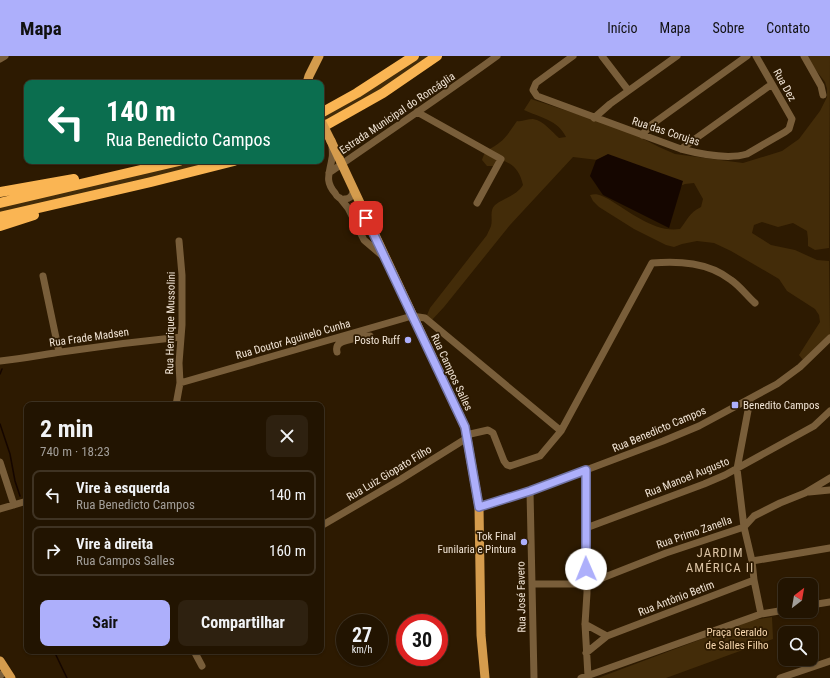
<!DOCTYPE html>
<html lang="pt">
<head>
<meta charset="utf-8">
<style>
  :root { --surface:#221401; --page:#2e2110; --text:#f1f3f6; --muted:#a29e99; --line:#3f3323; --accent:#adaffb }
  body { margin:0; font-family:"Roboto Condensed",sans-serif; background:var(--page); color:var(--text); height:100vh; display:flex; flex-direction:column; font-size:15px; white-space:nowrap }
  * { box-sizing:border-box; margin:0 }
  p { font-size:13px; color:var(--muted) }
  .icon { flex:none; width:22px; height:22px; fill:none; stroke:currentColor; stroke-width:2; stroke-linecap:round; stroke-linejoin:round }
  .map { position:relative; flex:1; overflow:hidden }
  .drawer { position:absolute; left:24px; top:346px; width:300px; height:252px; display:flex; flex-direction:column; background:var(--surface); border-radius:8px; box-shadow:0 1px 3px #0004,0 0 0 1px var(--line) }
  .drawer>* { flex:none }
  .top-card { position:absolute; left:24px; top:24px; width:300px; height:84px; border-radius:8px; box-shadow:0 1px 3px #0004,0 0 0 1px var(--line); background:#0b6e4f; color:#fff; overflow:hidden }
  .needle { width:26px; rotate:31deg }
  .controls { position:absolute; left:778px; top:522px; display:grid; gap:8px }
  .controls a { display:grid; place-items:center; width:40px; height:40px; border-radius:8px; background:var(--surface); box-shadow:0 1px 3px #0004,0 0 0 1px var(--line); font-size:20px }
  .speed { position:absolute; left:336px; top:558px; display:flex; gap:8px; font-size:20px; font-weight:700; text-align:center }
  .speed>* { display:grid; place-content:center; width:52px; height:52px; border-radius:50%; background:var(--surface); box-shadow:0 1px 3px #0004,0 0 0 1px var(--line); line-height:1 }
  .speed small { font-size:10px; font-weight:400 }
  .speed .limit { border:6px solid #d22; background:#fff; color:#111 }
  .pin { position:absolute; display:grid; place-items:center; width:34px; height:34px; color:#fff; margin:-17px; border-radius:8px; box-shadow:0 2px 6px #0006 }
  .me { position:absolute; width:44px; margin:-22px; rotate:359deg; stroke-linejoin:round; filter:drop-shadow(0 0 3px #0008) }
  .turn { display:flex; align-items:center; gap:14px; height:84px; padding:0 16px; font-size:18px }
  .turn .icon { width:52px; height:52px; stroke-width:2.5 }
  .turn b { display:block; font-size:28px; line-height:34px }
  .round { display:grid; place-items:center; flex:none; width:42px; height:42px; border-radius:8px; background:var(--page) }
  .overview { display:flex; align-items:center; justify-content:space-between; height:68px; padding:0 16px }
  h1 { font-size:24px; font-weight:700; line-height:30px }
  .cta { display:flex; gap:8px; margin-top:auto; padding:8px 16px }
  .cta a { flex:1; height:46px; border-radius:8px; background:var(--accent); color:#111; font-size:16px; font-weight:700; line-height:46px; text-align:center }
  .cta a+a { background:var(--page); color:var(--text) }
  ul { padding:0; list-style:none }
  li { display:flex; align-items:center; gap:12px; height:50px; margin:0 8px 6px; padding:0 8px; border:2px solid var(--line); border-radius:8px }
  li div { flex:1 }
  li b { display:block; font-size:15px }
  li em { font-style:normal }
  header { display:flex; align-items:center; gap:24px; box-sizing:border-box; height:56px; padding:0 20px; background:var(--accent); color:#111 }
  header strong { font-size:19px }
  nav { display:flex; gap:22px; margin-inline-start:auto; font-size:14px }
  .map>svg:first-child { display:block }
  .green { fill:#432c09 }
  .water { fill:#150600 }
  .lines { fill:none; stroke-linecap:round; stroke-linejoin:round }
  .stream { stroke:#150600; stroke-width:1.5 }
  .minor { stroke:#795e3a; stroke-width:7 }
  .major { stroke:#d59c4d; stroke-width:9 }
  .highway { stroke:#fab553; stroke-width:10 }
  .major-bridge { stroke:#d59c4d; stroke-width:9 }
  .route-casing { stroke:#7072a3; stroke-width:10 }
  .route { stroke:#adaffb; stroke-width:7 }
  .poi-dot { fill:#adaffb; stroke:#2d1a01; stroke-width:1.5 }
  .labels { text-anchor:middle; stroke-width:3.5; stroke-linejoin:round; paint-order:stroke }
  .street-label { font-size:11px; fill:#f1e4d5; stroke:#2d1a01 }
  .poi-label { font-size:11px; fill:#f1e4d5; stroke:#2d1a01; text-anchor:end }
  .park-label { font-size:11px; fill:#f9d8af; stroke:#2d1a01 }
  .quarter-label { font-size:13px; letter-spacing:1px; fill:#dbc3a4; stroke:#2d1a01 }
</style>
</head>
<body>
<header>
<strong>Mapa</strong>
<nav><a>Início</a><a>Mapa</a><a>Sobre</a><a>Contato</a></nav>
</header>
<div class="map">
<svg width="830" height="622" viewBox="0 0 830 622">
  <rect width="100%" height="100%" fill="#2d1a01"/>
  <path class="green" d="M419,0H432L398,23L321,68V60Z
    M805,0H830L829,192L815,194L808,190V183L807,175L793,167L778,171L762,166L754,169L752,177L771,189L795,194L817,204L829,205L830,279L803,304L799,299L820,266L819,259L815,253L787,235L779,223L731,195L714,187L697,185L682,188L674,191L666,189L634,173L599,151L593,145L590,139C598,137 602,140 610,144C630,156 655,177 680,173C688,163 689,157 701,151L703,143L694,127L685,128L675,132L606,105L573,101L510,169L444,251L431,265L427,259L430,252L487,179C488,176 490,173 491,170C493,163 489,155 495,149C505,141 516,140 523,129C520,116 514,107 500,104L495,110H487L482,104C486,92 490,94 499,87C507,81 512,72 517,65C522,66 527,63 533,63C544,65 551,75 559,82L566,81C558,64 539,61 524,54L531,43L626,74L659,91L675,98L743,107L782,95L799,83L820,55L827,41V33L825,26Z
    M192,105H223L0,158V150Z
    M772,561L773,583L666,622H598L752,564Z"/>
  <path class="water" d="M608,98L683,125L669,172L603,139L590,120L596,104Z"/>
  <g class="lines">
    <path class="stream" d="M0,318L2,313
      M0,368L10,398L15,425L20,440
      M24,451L27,461
      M54,595L67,622"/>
    <path class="minor" d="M573,0L536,27L533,34L537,40L681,93C700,98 727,104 747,98L785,76L789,73L792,63L756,0
      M602,0L628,34
      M804,0L821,30L823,39
      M0,3L5,0
      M417,56L501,103L477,147
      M594,62L610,48L677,0
      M642,79L651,69L747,0
      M332,89C332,93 333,98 332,102C330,117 324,124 335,137C337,141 341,144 345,143C350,143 352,140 353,136
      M681,93L772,28
      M329,117C385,78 442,40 497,0
      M340,142L348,152L364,184L385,202
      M43,220L59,296
      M337,296C336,292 337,289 340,287C346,284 364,280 370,280
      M0,305C21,303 41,299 61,296C101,290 141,285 181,281
      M180,327L412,260L425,262L561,375L652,207C679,205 708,206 731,224C740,230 747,240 755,247
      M750,344L737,413L744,471L752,505L754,524L761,558
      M176,349L180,327L179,307L182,269V219L179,185
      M466,379L488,374L493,377L504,405L507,409L510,410L540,400L561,375
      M0,406L14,449
      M586,414L587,537L585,568L588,620
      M530,435L534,622
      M809,436L830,434
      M479,451L530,435L586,414L663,385L699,370L777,328L800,311L830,282
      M0,453L27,445
      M321,470L398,425L467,382
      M586,472L704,428L725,419L814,370L830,355
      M752,505L830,492
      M532,528H587L666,497L744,471L754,460L780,447L805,437L830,422
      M811,549L830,546
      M585,568L607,580L586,597
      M607,580L754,524
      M194,595L202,610
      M0,620L2,618
      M581,622L761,558L785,554
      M780,622L830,605"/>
    <path class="major" d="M307,27L309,20L319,0
      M331,85L465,371L479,451L481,579L485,622
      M0,605L11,622"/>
    <path class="highway" d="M321,57L357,37L414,0
      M321,72L383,37L437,0
      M0,136L74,123
      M0,147L179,105
      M0,161L151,126L234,105
      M0,170L34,159"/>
    <path class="major-bridge" d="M321,65L331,85"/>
  </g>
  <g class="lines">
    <g class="route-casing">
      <path id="route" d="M366,162L465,371L479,451L530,435L586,414V513"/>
    </g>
    <use href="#route" class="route"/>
  </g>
  <g class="poi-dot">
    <circle cx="408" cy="284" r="4"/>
    <rect x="731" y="345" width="8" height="8" rx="2"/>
    <circle cx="524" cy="486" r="4"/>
  </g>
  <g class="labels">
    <g class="street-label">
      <text transform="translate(785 29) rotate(61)" y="4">Rua Dez</text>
      <text transform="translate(397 57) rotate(-34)" y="4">Estrada Municipal do Roncáglia</text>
      <text transform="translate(666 75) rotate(18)" y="4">Rua das Corujas</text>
      <text transform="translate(170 267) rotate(-89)" y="4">Rua Henrique Mussolini</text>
      <text transform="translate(89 281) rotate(-8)" y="4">Rua Frade Madsen</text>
      <text transform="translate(293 283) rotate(-16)" y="4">Rua Doutor Aguinelo Cunha</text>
      <text transform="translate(452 316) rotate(65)" y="4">Rua Campos Salles</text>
      <text transform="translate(659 373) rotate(-23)" y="4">Rua Benedicto Campos</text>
      <text transform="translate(389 417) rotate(-31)" y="4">Rua Luiz Giopato Filho</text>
      <text transform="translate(687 421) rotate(-22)" y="4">Rua Manoel Augusto</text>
      <text transform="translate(694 476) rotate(-19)" y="4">Rua Primo Zanella</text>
      <text transform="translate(521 541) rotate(-91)" y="4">Rua José Favero</text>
      <text transform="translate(676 542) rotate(-21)" y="4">Rua Antônio Betim</text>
    </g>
    <g class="poi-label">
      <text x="400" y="288">Posto Ruff</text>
      <text x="743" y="353" text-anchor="start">Benedito Campos</text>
      <text x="516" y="484">Tok Final<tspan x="516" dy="13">Funilaria e Pintura</tspan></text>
    </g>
    <g class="park-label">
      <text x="737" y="580">Praça Geraldo<tspan x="737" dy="13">de Salles Filho</tspan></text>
    </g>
    <g class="quarter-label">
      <text x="720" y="501">JARDIM<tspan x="720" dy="15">AMÉRICA II</tspan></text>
    </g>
  </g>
</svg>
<div class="controls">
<a><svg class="needle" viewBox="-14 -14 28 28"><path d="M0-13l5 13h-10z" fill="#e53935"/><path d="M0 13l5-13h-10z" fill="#a29e99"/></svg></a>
<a><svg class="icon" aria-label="search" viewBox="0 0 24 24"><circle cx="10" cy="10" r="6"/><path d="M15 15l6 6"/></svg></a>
</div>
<div class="speed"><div>27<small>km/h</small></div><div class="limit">30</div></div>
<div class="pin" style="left:366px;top:162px;background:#d93025"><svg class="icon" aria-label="arrive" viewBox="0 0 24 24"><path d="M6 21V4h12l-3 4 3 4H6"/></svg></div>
<svg class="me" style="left:586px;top:513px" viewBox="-20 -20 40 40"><circle r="19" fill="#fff"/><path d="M0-13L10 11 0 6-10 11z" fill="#adaffb"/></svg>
<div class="top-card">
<div class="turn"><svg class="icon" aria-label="left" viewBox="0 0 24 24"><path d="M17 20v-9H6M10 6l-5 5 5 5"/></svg><div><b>140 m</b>Rua Benedicto Campos</div></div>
</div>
<section class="drawer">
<div class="overview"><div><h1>2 min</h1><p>740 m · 18:23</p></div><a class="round"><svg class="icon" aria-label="close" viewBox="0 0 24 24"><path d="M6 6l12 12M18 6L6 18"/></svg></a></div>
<ul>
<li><svg class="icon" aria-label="left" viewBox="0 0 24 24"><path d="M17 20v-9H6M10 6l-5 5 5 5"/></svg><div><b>Vire à esquerda</b><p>Rua Benedicto Campos</p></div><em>140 m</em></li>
<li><svg class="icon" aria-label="right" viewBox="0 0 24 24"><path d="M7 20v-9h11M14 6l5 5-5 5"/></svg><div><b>Vire à direita</b><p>Rua Campos Salles</p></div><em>160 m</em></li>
</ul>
<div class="cta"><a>Sair</a><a>Compartilhar</a></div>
</section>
</div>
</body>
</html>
